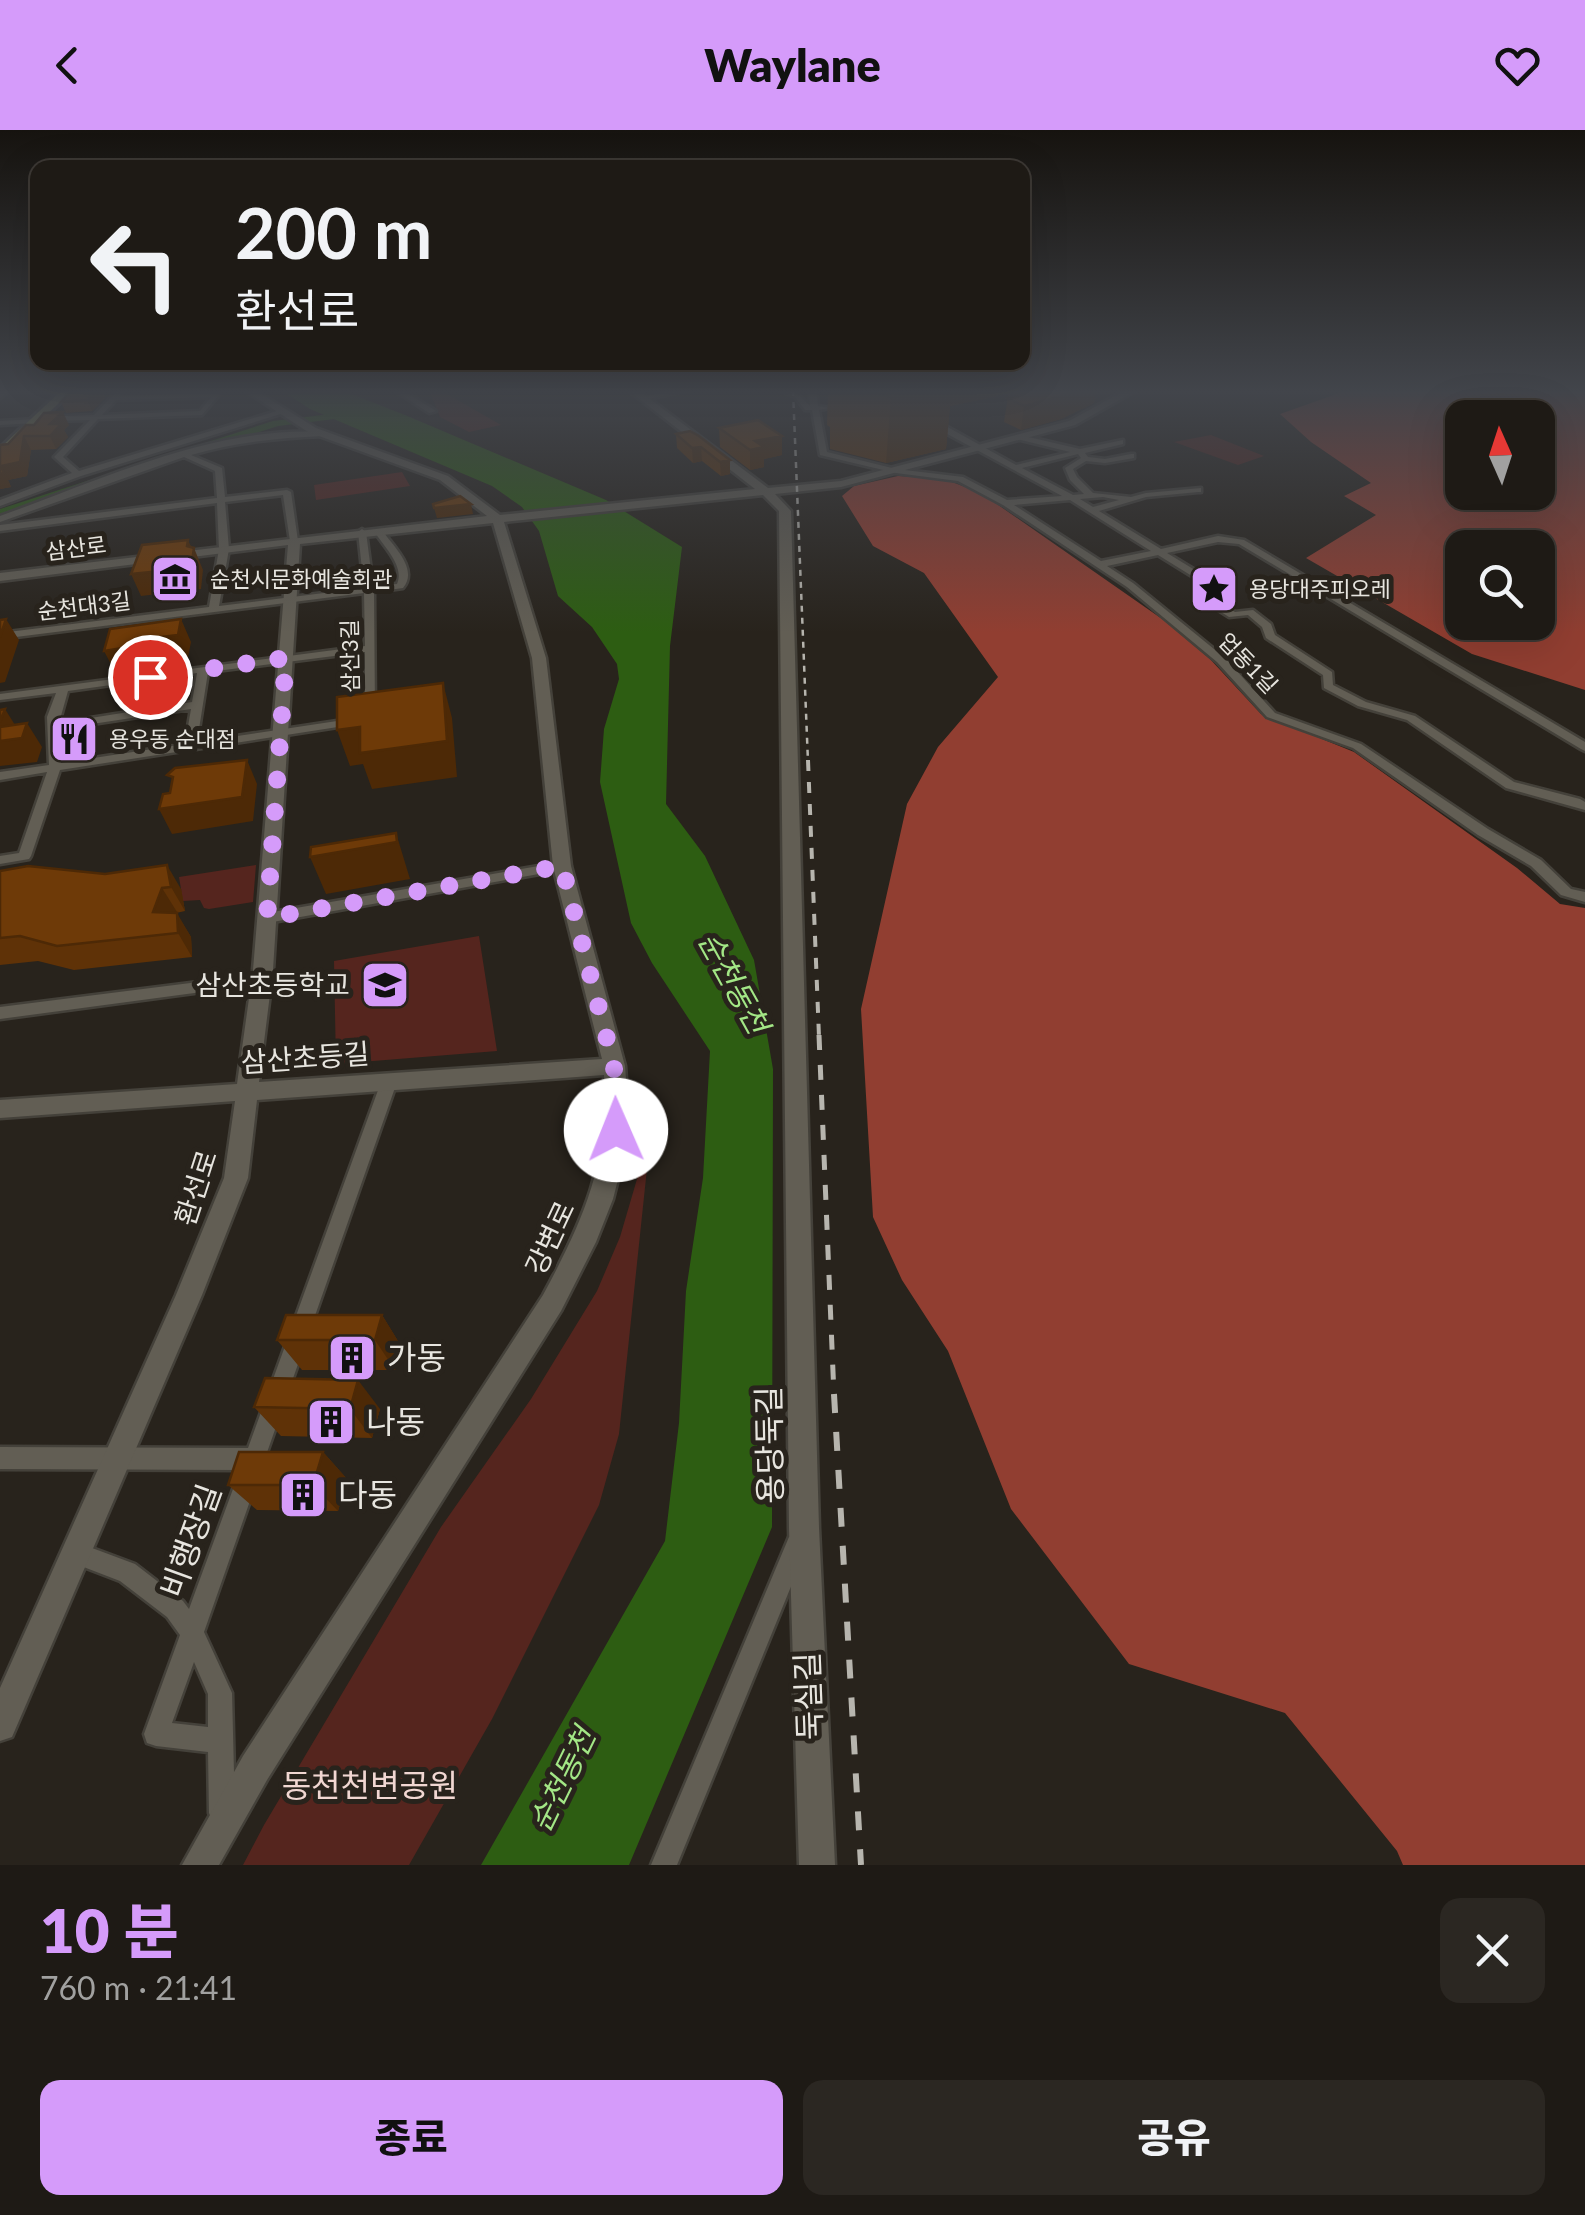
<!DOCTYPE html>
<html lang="ko">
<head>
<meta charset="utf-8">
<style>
  :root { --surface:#1e1a15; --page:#2b2722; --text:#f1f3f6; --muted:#a1a1a0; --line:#3c3834; --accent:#d59bfa }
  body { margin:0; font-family:Lato,"Noto Sans KR",sans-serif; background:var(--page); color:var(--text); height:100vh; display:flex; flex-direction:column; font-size:38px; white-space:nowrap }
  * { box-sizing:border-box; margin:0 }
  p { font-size:32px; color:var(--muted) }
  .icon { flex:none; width:55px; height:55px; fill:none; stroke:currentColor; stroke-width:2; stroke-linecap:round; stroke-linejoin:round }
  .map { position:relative; height:1735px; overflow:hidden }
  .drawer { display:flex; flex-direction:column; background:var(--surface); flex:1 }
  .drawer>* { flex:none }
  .guide { position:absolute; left:30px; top:30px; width:1000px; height:210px; border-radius:20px; box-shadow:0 10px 40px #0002,0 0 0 2px var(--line); background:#1e1a15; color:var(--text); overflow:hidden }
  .needle { width:65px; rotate:357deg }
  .buttons { position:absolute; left:1445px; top:270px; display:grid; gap:20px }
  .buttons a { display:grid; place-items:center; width:110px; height:110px; border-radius:20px; background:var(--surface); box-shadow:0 10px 40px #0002,0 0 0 2px var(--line); font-size:50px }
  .pin { position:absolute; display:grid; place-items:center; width:85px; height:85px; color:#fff; margin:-42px; border:5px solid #fff; border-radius:50%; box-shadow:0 2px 10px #0007 }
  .me { position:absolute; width:110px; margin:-55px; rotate:359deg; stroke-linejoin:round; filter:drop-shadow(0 0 8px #0008) }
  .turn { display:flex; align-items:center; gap:35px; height:210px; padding:0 40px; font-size:45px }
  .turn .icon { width:130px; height:130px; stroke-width:2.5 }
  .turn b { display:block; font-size:70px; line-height:85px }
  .round { display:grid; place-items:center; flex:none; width:105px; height:105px; border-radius:20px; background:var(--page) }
  .overview { display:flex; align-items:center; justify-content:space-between; height:170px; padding:0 40px }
  h1 { font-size:60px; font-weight:800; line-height:75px; color:var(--accent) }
  .button { display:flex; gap:20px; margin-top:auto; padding:20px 40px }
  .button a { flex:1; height:115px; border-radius:20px; background:var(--accent); color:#111; font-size:40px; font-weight:800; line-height:115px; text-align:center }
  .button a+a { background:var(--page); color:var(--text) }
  header { display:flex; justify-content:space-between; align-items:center; height:130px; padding:0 40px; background:var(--accent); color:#111; font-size:45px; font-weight:800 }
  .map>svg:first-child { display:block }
  .green { fill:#55251e }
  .forest { fill:#913e31; fill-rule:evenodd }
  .water { fill:#2d5d12 }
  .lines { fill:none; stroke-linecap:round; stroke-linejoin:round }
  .river { fill:#2d5d12; fill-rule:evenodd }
  .street-casing { stroke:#44413a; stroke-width:5 }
  .secondary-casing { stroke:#44413a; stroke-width:5 }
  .primary-casing { stroke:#44413a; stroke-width:6 }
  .street { fill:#625e54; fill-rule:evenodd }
  .secondary { fill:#625e54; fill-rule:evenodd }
  .primary { fill:#8b8c4f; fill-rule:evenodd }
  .rail-far3 { stroke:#b7b5ae; stroke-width:2.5; stroke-dasharray:6 6; stroke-linecap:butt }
  .rail-far2 { stroke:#b7b5ae; stroke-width:4; stroke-dasharray:11 11; stroke-linecap:butt }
  .rail-far1 { stroke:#b7b5ae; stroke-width:5; stroke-dasharray:15 15; stroke-linecap:butt }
  .rail { stroke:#b7b5ae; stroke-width:6; stroke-dasharray:19 19; stroke-linecap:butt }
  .wall { fill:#5f3207 }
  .shaded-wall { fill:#4d2906 }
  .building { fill:#6e3a08; stroke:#4d2906; stroke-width:2.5 }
  .route { stroke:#d59bfa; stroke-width:18; stroke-dasharray:0 32.4 }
  .labels { text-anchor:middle; stroke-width:10; stroke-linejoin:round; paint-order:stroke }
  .far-street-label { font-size:22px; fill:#e7e5df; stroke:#28231c }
  .far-poi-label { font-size:22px; fill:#e7e5df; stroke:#28231c; text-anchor:start }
  .poi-label { font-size:28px; fill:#e7e5df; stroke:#28231c; text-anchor:end }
  .street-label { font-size:28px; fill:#e7e5df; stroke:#28231c }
  .water-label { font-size:30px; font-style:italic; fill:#a3e786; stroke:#28231c }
  .near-poi-label { font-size:32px; fill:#e7e5df; stroke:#28231c; text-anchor:start }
  .near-street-label { font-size:32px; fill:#e7e5df; stroke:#28231c }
  .near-park-label { font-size:32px; fill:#f1d7d2; stroke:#28231c }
</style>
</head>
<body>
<header><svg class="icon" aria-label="back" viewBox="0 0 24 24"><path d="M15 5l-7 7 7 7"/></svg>Waylane<svg class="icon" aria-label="heart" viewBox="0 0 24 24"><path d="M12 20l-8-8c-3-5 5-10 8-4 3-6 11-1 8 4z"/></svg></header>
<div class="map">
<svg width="1585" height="1735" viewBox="0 0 1585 1735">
  <rect width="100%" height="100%" fill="#28231c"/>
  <path class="green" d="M429,260H440L501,295L469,302L440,287Z
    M1211,305L1264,326L1238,335L1174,312Z
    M402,342L410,356L316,370L314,355Z
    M256,735L253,772L209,779L204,778L200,770L183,771L179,747Z
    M479,806L497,921L336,934L334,831Z
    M648,1029L619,1304L599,1375L492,1589L409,1735H243L264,1695L441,1397L531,1269L597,1161L620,1107L642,1032Z"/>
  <path class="forest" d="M1348,260H1585V560L1472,524L1306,428L1376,385L1344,366L1371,353L1311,312L1280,284ZM1462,288H1538V362H1462ZM1462,418H1538V492H1462Z
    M898,346L944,349L981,363L1165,491L1210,529L1261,584L1354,622L1517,738L1560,774L1585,778V1735H1403L1397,1721L1285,1583L1129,1534L1011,1379L948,1221L902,1150L873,1087L861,879L907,674L938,617L998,547L924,443L873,416L842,366L854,356Z"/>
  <path class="water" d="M281,260H341L405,285L606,370L682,417L670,516L666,674L705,726L754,830L773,939L772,1397L629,1735H481L665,1411L679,1293L686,1161L703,1048L710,921L652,833L631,793L600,652L604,599L619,549L617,534L592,497L558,466L539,401L522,377L492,356L310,279Z"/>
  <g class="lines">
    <path class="river" d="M355,281L359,286L278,296L0,387V379L273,291Z"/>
    <g class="street-casing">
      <path id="street" d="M3,260H10L0,268V262Z
        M118,260H125L120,266L216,263L219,265L202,285L98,289L63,327L79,341L280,280L287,282L81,346L0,376V370L72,343L54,327L90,290L46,291L43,287L94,285ZM211,267L200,281L102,285L116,270Z
        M394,260H402L436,281L429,283Z
        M674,260H690L643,270L639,268Z
        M779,260C794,260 800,265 810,276L809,260H816L818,276L829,278L819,280L827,322L896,339L963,347L1007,370L1062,366L927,293V289H933L1016,335L1070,322L1017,309L1020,305L1080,319L1123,310V314L1085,323L1088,327L1105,329L1131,324H1134V328L1105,333L1086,331L1073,339L1077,347L1093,363L1131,367L1146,363L1201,358V362H1198L1146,367L1099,381L1161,419L1218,406L1244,410L1585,612V621L1581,619L1239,414L1218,412L1167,423L1208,448L1212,468L1235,482L1253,480L1271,494L1275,505L1332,542L1333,555L1366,572L1415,586L1514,652L1580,669L1585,672V680L1506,658L1407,590L1358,576L1324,558L1323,545L1266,508L1262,497L1248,485L1229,487L1204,471L1200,451L1158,425L1107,436L1133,453L1225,528L1275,583L1361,614L1488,699L1541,730L1571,759L1585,762V772L1561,765L1531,736L1478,705L1353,618L1267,587L1217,532L1127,457L1003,375L958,351L896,343L820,325L812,280H805L795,267ZM1078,324L1081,328L1065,338L1070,350L1084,364L1073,365L1022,338ZM1103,367L1119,370L1093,377L1080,369ZM1070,370L1151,421L1101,431L1014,375Z
        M38,289L35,293L0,295V291Z
        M325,302L322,306C278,308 234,312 191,325L222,338L225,367L287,360L291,362L298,411L294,414L290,411L283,365L225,372L229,419L219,476L364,458L358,402L362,399L366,402L373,456L397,454C405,436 384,417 374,401L381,399C393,416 419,439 403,458L374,462L375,583L371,584L365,581V522L208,542L197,612L357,588L363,591L357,594L60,640L31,726L29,729L0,734V726L19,723L47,642L0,650V642L49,635L47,587L56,563L0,570V564L365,516L364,463L0,509V503L209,477L219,419L217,373L0,401V395L217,368L215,341L184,327L0,392V386C101,350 216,295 325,302ZM197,543L192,572L59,593L68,561ZM191,579L185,614L61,633L59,599Z
        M562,732L567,733L569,736L567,739L267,793L260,788L267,783Z
        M262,844L269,849L262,854L0,889V877Z
        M389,946L395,948L397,952L204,1502L232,1563L235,1683L231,1692L222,1696L213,1692L209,1683L208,1622L156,1616L147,1613L144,1604L180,1505L167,1487L120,1451L68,1431L65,1423L68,1415L76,1412L135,1434L183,1471L189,1479L240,1340L0,1339V1317L248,1318L381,952L383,948ZM194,1532L208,1564V1597L172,1593Z
        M797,1404L805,1407L808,1415L677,1735H651L789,1407Z"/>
    </g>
    <g class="secondary-casing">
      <path id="secondary" d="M244,260H255L316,298L448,346L500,385L755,359L628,260H638L768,358L841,351L1069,291L1126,260H1137L1075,295L841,357L775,364L791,381L819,1398L835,1735H799L789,1398L779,381L763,365L504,392L546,528L571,736L625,936L628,975L622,1034L613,1069L596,1112L561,1181L267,1650L219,1735H182L243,1626L543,1165C583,1091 610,1031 604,945L257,970L248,1048L202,1165L12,1607L0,1611V1558L176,1165L224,1048L235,971L0,988V970L237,954L253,840L288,415L0,451V443L487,386L440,350L308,302ZM493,393L532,528L553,736L602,929L259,952L273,840L300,414Z"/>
    </g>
    <g class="primary-casing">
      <path id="primary" d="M62,260H73L0,328V318Z"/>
    </g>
    <use href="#street" class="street"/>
    <use href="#secondary" class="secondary"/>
    <use href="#primary" class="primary"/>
    <path class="rail-far3" d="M793,260L808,632"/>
    <path class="rail-far2" d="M808,630L819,907"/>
    <path class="rail-far1" d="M819,905L834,1266"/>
    <path class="rail" d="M834,1264L861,1735"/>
  </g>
  <path class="wall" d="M102,260L105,268L92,281L66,283L61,272Z
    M828,260H999L998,266L950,276L946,319L886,333L830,319V297L827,295Z
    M1009,260H1096L1094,273L1061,289L1021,300L1004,292Z
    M26,295H69L64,300L68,307L56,319L31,320L27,346L8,350L11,357L0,359L8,314Z
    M719,298L782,325L764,329V337L750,340L720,317Z
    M676,304L730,330V344L721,346L702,331L693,333L677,318Z
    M0,741L105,744L181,759L185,781L176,783L191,807L192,827L74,840L38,831L0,835Z
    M382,1185L401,1216L395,1240H302L277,1210Z
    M254,1277L380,1279L372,1308L281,1306Z
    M323,1322L347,1349L338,1381L257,1380L228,1355Z"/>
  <path class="shaded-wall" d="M93,260H102L105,268L92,281L87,270Z
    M905,260H999L998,266L950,276L946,319L886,333L891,267Z
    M1076,260H1096L1094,273L1061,289L1021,300L1024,276Z
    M63,282L69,295L64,300L68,307L56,319L50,306V294Z
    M24,306L31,320L27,346L8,350L11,357L0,359V328Z
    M782,306V325L764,329V337L750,340V320L755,311Z
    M701,317L702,331L693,333L692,318Z
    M730,330V344L721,346L720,332Z
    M471,374L473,384L437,388L434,378Z
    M188,410L194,423V418L203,440L201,459L141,466L131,444L187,416Z
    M6,489L19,510L5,552L0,553V507Z
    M181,489L191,512L188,527L147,533L146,539L116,544L104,521L136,510Z
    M443,553L452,588L457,647L372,659L363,634L350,636L337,600Z
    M5,579L20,603L27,593L42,617L37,632L0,636V589Z
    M247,630L257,654L253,691L172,704L159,679Z
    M396,703L410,749L326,764L310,727Z
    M167,735L181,759L185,781L171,757Z
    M162,758L177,782H153Z
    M177,783L191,807L192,827L178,803Z
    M382,1185L401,1216L395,1240L375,1210Z
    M358,1250L380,1279L372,1308L350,1279Z
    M323,1322L347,1349L338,1381L313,1355Z"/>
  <path class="building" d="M72,260H97L87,270L61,272Z
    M862,260H920L891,267Z
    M1019,260H1076L1065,265L1024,276L1007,268L1015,266L1008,263Z
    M63,282L50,294H61L50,306H24L20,332L1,336L4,343L0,344V315L8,314L26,295H34L44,283Z
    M758,290L782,306L755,311L764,317L750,320L719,298Z
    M690,301L699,306L730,330L720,332L701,317L692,318L676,304Z
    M460,366L471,374L434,378L433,374Z
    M188,410L187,416L194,418L191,438L131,444L142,415Z
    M6,489L0,507V490Z
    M181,489L178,505L136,510L135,516L104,521L110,499Z
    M443,553L447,611L360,623V597L337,600V567Z
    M5,579L0,592V580Z
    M27,593L22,608L0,611V597Z
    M247,630L242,667L159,679L163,664L170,663L173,647L167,645L175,638Z
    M396,703L397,712L310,727L311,717Z
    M167,735L171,757L162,758L153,782L177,783L178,803L57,816L20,806L0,808V741L28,736L105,744Z
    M286,1185H382L375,1210H277Z
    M265,1248L358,1250L350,1279L254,1277Z
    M239,1322H323L313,1355H228Z"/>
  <linearGradient id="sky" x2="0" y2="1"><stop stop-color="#16130f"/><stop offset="0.52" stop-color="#42454b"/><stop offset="1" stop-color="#42454b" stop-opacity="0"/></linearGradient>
  <rect width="1585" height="503" fill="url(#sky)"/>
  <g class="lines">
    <path class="route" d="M150,547L286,528L267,788L562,736L614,936L616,1000"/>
  </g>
  <defs>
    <g id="museum-square" transform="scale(2.5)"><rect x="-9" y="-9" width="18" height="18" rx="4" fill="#d59bfa" stroke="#28231c"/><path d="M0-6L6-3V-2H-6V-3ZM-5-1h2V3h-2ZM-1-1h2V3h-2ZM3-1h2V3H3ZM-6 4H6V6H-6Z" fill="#111"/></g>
    <g id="sight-square" transform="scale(2.5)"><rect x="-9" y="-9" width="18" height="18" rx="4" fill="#d59bfa" stroke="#28231c"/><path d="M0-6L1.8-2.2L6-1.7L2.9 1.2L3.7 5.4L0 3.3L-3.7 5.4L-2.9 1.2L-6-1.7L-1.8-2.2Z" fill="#111"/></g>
    <g id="restaurant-square" transform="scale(2.5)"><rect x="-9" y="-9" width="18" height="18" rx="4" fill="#d59bfa" stroke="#28231c"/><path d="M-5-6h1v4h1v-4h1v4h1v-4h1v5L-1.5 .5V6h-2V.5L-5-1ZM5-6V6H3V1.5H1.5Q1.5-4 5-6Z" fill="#111"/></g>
    <g id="school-square" transform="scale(2.5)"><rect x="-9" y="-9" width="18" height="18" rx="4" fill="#d59bfa" stroke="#28231c"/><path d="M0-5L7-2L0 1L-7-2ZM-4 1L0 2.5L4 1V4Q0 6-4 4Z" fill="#111"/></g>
    <g id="building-square" transform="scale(2.5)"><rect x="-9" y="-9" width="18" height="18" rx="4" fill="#d59bfa" stroke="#28231c"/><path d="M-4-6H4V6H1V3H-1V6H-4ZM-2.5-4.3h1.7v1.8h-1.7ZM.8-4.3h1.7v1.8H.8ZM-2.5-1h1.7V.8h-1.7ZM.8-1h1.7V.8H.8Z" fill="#111"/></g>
  </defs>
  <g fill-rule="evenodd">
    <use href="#museum-square" x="175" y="449"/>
    <use href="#sight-square" x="1214" y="459"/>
    <use href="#restaurant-square" x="74" y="609"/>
    <use href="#school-square" x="385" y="855"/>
    <use href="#building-square" x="352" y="1228"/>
    <use href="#building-square" x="331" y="1292"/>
    <use href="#building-square" x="303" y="1365"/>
  </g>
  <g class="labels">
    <g class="far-street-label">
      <text transform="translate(76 418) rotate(-7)" y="8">삼산로</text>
      <text transform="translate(84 476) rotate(-7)" y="8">순천대3길</text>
      <text transform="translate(350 526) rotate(-91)" y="8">삼산3길</text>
      <text transform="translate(1248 533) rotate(46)" y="8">업동1길</text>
    </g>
    <g class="far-poi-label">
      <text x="210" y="457">순천시문화예술회관</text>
      <text x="1249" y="467">용당대주피오레</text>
      <text x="109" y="617">용우동 순대점</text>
    </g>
    <g class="poi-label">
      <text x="350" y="865">삼산초등학교</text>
    </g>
    <g class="street-label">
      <text transform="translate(305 928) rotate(-4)" y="10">삼산초등길</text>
      <text transform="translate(196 1058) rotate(-72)" y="10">환선로</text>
      <text transform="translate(550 1108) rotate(-65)" y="10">강변로</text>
    </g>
    <g class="water-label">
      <text transform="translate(733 853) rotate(61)" y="10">순천동천</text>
      <text transform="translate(563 1650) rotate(-64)" y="10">순천동천</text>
    </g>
    <g class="near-poi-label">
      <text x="387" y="1239">가동</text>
      <text x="366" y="1303">나동</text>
      <text x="338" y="1376">다동</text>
    </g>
    <g class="near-street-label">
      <text transform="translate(770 1315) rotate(-91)" y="11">용당둑길</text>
      <text transform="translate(191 1411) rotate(-70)" y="11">비행장길</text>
      <text transform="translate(809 1566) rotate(-92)" y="11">둑실길</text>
    </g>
    <g class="near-park-label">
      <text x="370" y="1667">동천천변공원</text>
    </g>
  </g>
</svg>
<div class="buttons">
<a><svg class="needle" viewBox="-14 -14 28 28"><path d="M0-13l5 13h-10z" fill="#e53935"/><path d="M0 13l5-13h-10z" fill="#a1a1a0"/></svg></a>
<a><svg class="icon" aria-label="search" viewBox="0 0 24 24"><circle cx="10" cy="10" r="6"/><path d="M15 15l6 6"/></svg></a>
</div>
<div class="pin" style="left:150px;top:547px;background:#d93025"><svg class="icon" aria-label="arrive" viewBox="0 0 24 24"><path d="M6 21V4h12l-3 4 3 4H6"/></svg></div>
<svg class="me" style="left:616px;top:1000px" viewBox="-20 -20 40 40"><circle r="19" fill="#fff"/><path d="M0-13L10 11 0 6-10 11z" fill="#d59bfa"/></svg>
<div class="guide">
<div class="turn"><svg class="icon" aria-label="left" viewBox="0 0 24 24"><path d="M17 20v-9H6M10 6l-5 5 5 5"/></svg><div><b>200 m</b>환선로</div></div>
</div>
</div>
<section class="drawer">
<div class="overview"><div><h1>10 분</h1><p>760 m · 21:41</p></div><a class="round"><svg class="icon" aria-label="close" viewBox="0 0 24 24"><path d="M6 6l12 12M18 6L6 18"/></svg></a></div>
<div class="button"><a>종료</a><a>공유</a></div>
</section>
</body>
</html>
